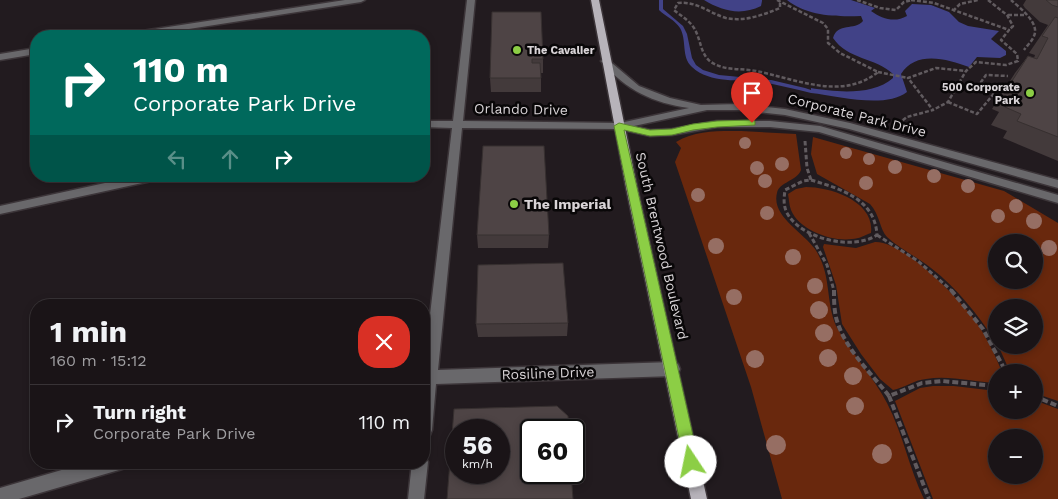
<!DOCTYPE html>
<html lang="en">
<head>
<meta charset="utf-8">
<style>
  :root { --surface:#1a1417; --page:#231d20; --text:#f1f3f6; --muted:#9f9ea1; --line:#383336 }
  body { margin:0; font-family:"Work Sans",sans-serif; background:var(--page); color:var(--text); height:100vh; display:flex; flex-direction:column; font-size:19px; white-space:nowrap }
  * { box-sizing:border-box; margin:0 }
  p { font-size:16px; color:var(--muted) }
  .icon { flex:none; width:28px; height:28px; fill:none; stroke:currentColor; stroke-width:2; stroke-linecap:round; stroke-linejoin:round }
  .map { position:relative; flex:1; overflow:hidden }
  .sheet { position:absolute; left:30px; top:299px; width:400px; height:170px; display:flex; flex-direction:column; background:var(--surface); border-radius:20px; box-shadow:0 2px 8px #0003,0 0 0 1px var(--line) }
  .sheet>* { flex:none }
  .banner { position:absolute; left:30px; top:30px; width:400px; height:152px; border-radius:20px; box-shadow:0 2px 8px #0003,0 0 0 1px var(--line); background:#00695c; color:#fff; overflow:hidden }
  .controls { position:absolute; left:988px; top:234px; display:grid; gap:10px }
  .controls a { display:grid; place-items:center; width:55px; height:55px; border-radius:50%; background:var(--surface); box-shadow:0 2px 8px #0003,0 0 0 1px var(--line); font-size:25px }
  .speed { position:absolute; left:445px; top:419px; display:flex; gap:10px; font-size:25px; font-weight:700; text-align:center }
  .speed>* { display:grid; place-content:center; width:65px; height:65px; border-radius:50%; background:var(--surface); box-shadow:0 2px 8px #0003,0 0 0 1px var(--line); line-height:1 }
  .speed small { font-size:12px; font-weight:400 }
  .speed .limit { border:2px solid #111; border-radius:8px; background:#fff; color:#111 }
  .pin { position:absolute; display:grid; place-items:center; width:42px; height:42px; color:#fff; margin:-51px -21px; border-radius:50% 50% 50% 0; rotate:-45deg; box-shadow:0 0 5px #0007 }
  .pin .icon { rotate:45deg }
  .me { position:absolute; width:55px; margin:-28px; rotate:349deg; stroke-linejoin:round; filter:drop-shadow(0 0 4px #0008) }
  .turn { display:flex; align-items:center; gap:18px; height:105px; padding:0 20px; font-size:22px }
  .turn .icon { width:65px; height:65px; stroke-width:2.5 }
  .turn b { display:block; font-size:35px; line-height:42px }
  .lanes { display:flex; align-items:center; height:48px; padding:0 20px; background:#0003; justify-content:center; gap:25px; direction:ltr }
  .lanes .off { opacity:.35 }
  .round { display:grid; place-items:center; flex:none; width:52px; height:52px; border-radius:20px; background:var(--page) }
  .headline { display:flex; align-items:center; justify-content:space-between; height:85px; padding:0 20px }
  h1 { font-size:30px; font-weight:700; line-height:38px }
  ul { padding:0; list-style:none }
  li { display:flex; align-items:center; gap:15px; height:75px; padding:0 20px; border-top:1px solid var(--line) }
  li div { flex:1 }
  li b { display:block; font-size:19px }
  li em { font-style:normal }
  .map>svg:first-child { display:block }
  .green { fill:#69280d; fill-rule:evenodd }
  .water { fill:#414287 }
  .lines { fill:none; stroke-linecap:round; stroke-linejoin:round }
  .stream { fill:#414287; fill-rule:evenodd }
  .minor-casing { stroke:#3c3539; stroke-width:3 }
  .major-casing { stroke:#3c3539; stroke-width:3 }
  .path-far2 { stroke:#615b5f; stroke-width:2.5; stroke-dasharray:4 2; stroke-linecap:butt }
  .path-far1 { stroke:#615b5f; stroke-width:3; stroke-dasharray:4.5 2.5; stroke-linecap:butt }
  .path { stroke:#615b5f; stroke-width:4; stroke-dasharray:6 3; stroke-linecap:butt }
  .minor { fill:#69686b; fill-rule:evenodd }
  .major { fill:#b7b3ba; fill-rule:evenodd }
  .tree { fill:#966e63 }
  .wall { fill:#433a3b }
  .building { fill:#4e4445; stroke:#373030; fill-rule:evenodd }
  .route { fill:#8cce45; stroke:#5b862d }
  .poi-dot { fill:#8cce45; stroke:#090708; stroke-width:2 }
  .labels { text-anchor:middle; stroke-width:5; stroke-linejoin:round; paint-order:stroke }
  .far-poi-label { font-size:11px; font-weight:bold; fill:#d9d4d7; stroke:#090708; text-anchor:start }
  .street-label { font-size:14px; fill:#d9d4d7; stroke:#090708 }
  .poi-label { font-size:14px; font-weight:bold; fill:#d9d4d7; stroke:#090708; text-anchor:start }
</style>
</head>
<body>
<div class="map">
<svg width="1058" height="499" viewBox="0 0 1058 499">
  <rect width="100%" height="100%" fill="#221b1f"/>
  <path class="green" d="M741,131L796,134L801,170C797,181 779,182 777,193C771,216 803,232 815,249C832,275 825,299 836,326C851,353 873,376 887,403C903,434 909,468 924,499H782L751,387L675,162L681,148L676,142C696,130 718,131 741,131Z
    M813,137L1004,191L1058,223V401L1034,393V372H1010L998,345H1034V308H996V342C977,314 958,289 931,268C917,257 900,249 887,237C880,230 880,215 870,204L817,174L811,154ZM1034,242V280H996V242Z
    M806,187C830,187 875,201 871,233C865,235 859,239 852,239C832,242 799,230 791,210C789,205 789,199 788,194L796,189Z
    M875,242C903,241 954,294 971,315C984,332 994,352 1002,372H996V383C973,382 949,375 926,379C914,380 904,388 893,390L880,379L861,354L842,324L836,285L823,247L824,244L856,248Z
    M933,386H954L996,391V410H1034V400L1058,409V499H933L895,401L920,388ZM996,438H1034V475H996Z"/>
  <path class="water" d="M704,0H762V1L761,6C741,16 722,11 704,0Z
    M787,0H851L875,8L871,11C882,19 895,23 907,16L905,11L912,4L931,5L949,12L959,22L968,26L999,31L991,39L1006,51V55L1000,58L977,57L969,67C947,59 916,50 901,74L907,92C885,109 838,96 811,93V88C835,92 873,96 893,78V74C875,57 848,60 833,38C838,22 854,31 863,21L861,16C836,17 807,16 787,0Z"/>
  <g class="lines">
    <path class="stream" d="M659,0H663V9L683,26L687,34L692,58L696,65L703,70L719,75L771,80L805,88L814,91L811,93C795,89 779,85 762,82C740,79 710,84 692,67C681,57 687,40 680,28C675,20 665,16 659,10Z"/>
    <g class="minor-casing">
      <path id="minor" d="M345,0H365L361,2L144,36H125L129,33Z
        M467,0H475L463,121L620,123L689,108C653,103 626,90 603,63L601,61L606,58L639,86L670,98L701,105L740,104L785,109L850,123L1058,180V188L849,129L785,115L740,110H707L634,126L650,130L672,129L717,121H770L820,126L1058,195V203L819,132L770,127H717L672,135L650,136L619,129L462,128L438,370L673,362L678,364L680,369L678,374L673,376L436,384L432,430L430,435L424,438V366L452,128L424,127V121H453Z
        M36,48V54L0,60V54Z
        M137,176H161L156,180L0,214V206Z
        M424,455L428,462L424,499H408L412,462H424Z
        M89,462H127L125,468L119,470L19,499H0V488Z"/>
    </g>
    <g class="major-casing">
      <path id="major" d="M591,0H599L637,187L707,499H691L626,187Z"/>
    </g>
    <path class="path-far2" d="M777,0L823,23L828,29V43L840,53L878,72C842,101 796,79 756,71C741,68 724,71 711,62C700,54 701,39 694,28C689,20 681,16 674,10L678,3C697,1 709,13 726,18C744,22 763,15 780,8V3
      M857,0L880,8L896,10L904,2L912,0
      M911,0L934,3L1009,30L1001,40L1017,54L1018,61L1006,65L976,62L966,71L948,102L933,110
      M988,0L1007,15L1013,26L1009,30
      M1011,0C1020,8 1040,23 1034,36C1032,41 1027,46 1024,50
      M953,11L960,4L978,0
      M1008,15H1026
      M878,72L908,78
      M948,102L977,114L996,91L981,82L986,75L1008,76
      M898,124L907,117L933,110L908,78L936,68L966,71"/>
    <path class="path-far1" d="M805,141L807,168L811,180
      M811,180C841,189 875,199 877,235C853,251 801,239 787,213C783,205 784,198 785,190L803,181Z
      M809,233L827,265L834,291
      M877,235L918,261L952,291"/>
    <path class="path" d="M834,290C834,300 834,311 837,321C846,350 871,373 889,396L922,383L942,381L996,386
      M951,290L983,329L1006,372
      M889,396L929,499
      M1034,396L1058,406"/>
    <use href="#minor" class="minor"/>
    <use href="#major" class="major"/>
  </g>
  <g class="tree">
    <circle cx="745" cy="143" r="6"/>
    <circle cx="846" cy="153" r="6"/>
    <circle cx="869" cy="159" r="6"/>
    <circle cx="782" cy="164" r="7"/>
    <circle cx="895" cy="167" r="7"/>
    <circle cx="757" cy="168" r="7"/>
    <circle cx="934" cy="176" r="7"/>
    <circle cx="765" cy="181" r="7"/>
    <circle cx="866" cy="183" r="7"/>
    <circle cx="968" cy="186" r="7"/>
    <circle cx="698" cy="195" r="7"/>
    <circle cx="1016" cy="206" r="7"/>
    <circle cx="767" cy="213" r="7"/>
    <circle cx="998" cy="216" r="7"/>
    <circle cx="1034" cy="221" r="8"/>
    <circle cx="716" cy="246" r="8"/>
    <circle cx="1049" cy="248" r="8"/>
    <circle cx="793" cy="257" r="8"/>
    <circle cx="815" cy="286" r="8"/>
    <circle cx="734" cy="297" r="8"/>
    <circle cx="819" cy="310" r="9"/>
    <circle cx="824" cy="333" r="9"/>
    <circle cx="828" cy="358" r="9"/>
    <circle cx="755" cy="359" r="9"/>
    <circle cx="853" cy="376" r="9"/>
    <circle cx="855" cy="406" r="9"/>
    <circle cx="776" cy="445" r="10"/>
    <circle cx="882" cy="454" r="10"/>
  </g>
  <path class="wall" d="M1026,0H1058V161L1003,138L1007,131L991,125L999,112L992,109L1015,73L1028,56L1034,58L1035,55L1029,53L1048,25L1040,22L1025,8L1023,5Z
    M492,12L543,59V73H541V92H491L490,78Z
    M477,235H549L548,248H478Z
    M568,323L567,336L478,337L476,324Z"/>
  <path class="building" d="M1046,0H1058V7L1052,5Z
    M492,12H541L543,59H532V63H540L541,78H490Z
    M1055,17L1058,18V137L1017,121L1021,114L1005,107L1013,94L1005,92L1028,56L1037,59L1048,38L1042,36Z
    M483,146H544L549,235H477Z
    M563,263L568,323L476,324L478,265Z
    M557,406L568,416L569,430H531V472H571L573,499H447L454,409ZM456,430H499V472H456Z"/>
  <path class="route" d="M752,120L755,121V125L717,127L693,130L672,135L650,136L624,130L699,462L696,467L691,469L686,467L684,462L614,126L619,123L650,130L672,129L693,124L717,121Z"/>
  <g class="poi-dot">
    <circle cx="517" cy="50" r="5"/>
    <circle cx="1030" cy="93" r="5"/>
    <circle cx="514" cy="204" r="5"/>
  </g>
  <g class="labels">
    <g class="far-poi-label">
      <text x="527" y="54">The Cavalier</text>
      <text x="1020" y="91" text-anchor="end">500 Corporate<tspan x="1020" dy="13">Park</tspan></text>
    </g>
    <g class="street-label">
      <text transform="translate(521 109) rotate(1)" y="5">Orlando Drive</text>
      <text transform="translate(857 115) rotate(14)" y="5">Corporate Park Drive</text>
      <text transform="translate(662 246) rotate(77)" y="5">South Brentwood Boulevard</text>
      <text transform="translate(548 373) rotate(-2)" y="5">Rosiline Drive</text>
    </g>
    <g class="poi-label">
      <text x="524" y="209">The Imperial</text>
    </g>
  </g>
</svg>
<div class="controls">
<a><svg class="icon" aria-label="search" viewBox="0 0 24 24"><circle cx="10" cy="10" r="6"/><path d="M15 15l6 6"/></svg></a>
<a><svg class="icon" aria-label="layers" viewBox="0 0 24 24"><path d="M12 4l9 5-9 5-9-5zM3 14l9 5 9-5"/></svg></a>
<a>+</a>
<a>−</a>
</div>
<div class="speed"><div>56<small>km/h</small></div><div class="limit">60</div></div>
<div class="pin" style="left:752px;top:123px;background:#d93025"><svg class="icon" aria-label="arrive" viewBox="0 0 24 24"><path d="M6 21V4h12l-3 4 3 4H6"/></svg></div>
<svg class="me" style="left:691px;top:462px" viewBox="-20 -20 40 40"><circle r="19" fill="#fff"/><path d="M0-13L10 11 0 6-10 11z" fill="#8cce45"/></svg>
<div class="banner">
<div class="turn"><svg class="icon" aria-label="right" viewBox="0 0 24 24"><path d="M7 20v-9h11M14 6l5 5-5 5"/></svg><div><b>110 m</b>Corporate Park Drive</div></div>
<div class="lanes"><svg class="icon off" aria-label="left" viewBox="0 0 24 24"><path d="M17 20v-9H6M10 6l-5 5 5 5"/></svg><svg class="icon off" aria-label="ahead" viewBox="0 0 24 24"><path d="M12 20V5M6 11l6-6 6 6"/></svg><svg class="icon" aria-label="right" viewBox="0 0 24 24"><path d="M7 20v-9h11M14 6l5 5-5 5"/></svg></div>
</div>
<section class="sheet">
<div class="headline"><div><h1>1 min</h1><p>160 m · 15:12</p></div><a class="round" style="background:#d93025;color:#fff"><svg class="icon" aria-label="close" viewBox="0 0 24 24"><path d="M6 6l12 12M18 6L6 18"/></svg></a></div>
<ul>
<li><svg class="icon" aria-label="right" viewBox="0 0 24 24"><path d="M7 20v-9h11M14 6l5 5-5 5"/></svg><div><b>Turn right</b><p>Corporate Park Drive</p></div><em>110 m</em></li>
</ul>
</section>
</div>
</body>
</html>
